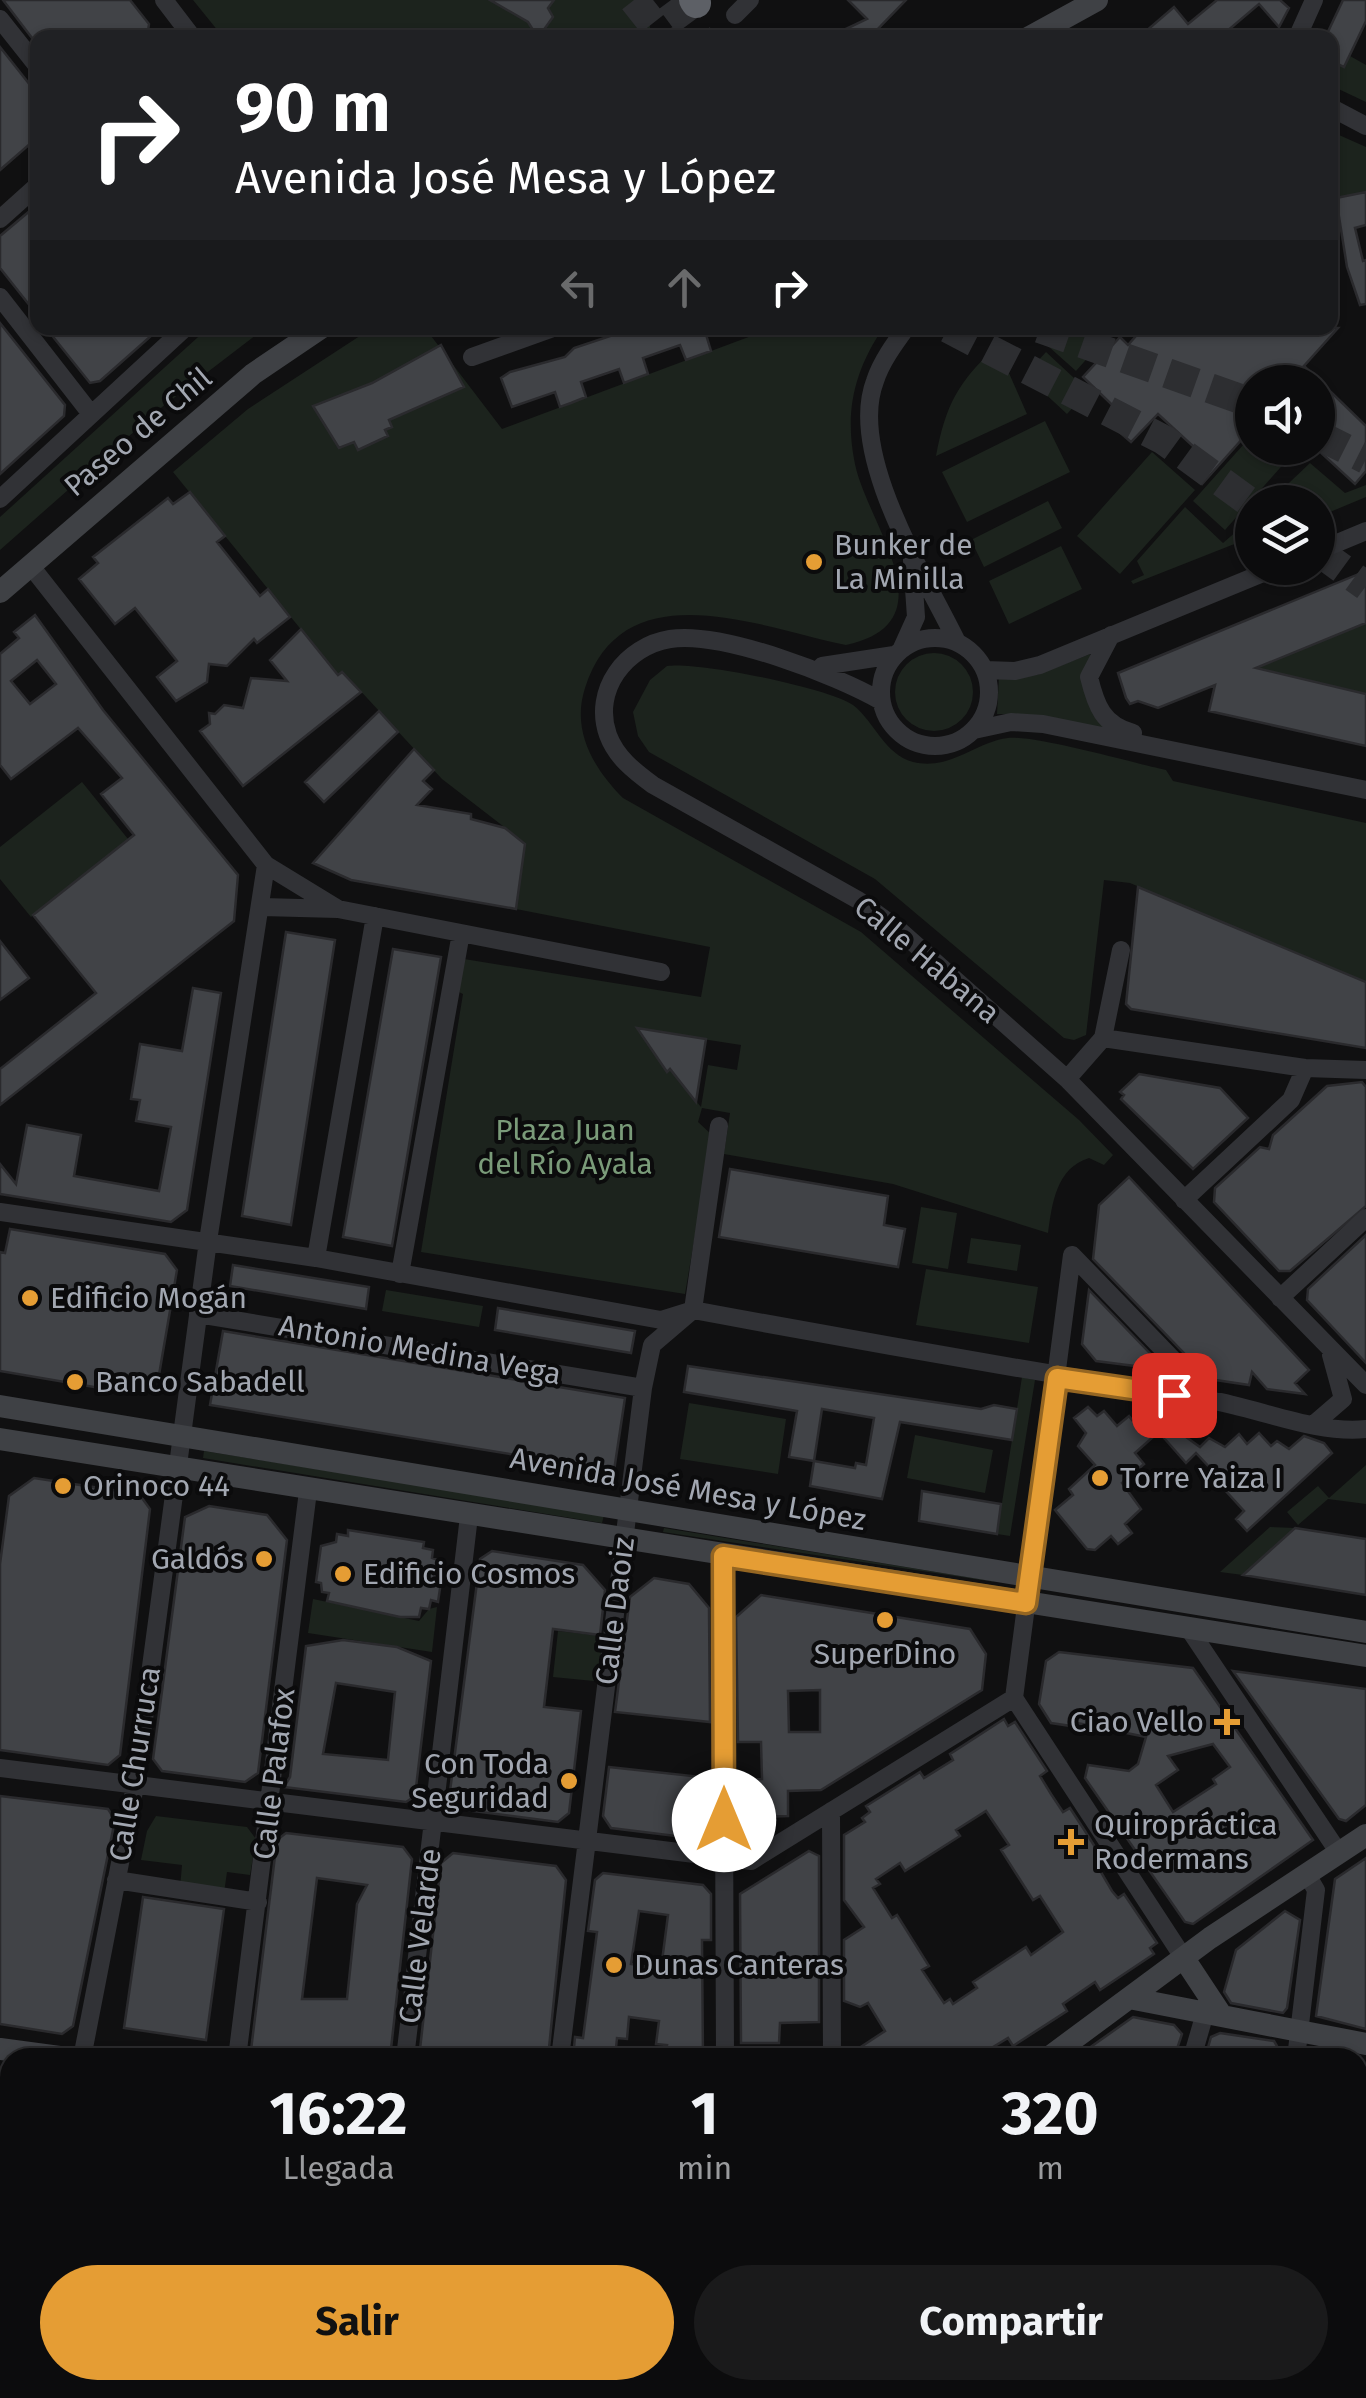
<!DOCTYPE html>
<html lang="es">
<head>
<meta charset="utf-8">
<style>
  :root { --surface:#0c0c0d; --page:#1a1a1b; --text:#f1f3f6; --muted:#9a9b9d; --line:#2c2c2e; --accent:#e59d34 }
  body { margin:0; font-family:"Fira Sans",sans-serif; background:var(--page); color:var(--text); height:100vh; display:flex; flex-direction:column; font-size:38px; white-space:nowrap }
  * { box-sizing:border-box; margin:0 }
  p { font-size:32px; color:var(--muted) }
  .icon { flex:none; width:55px; height:55px; fill:none; stroke:currentColor; stroke-width:2; stroke-linecap:round; stroke-linejoin:round }
  .map { position:relative; flex:1; overflow:hidden }
  .drawer { position:absolute; left:0px; top:2048px; width:1368px; height:352px; display:flex; flex-direction:column; background:var(--surface); border-radius:30px 30px 0 0; box-shadow:0 2px 8px #0004,0 0 0 2px var(--line) }
  .drawer>* { flex:none }
  .guide { position:absolute; left:30px; top:30px; width:1308px; height:305px; border-radius:20px; box-shadow:0 2px 8px #0004,0 0 0 2px var(--line); background:#202124; color:#fff; overflow:hidden }
  .controls { position:absolute; left:1235px; top:365px; display:grid; gap:20px }
  .controls a { display:grid; place-items:center; width:100px; height:100px; border-radius:50%; background:var(--surface); box-shadow:0 2px 8px #0004,0 0 0 2px var(--line); font-size:50px }
  .pin { position:absolute; display:grid; place-items:center; width:85px; height:85px; color:#fff; margin:-42px; border-radius:20px; box-shadow:0 5px 15px #0006 }
  .me { position:absolute; width:110px; margin:-55px; rotate:0deg; stroke-linejoin:round; filter:drop-shadow(0 0 8px #0008) }
  .turn { display:flex; align-items:center; gap:35px; height:210px; padding:0 40px; font-size:45px }
  .turn .icon { width:130px; height:130px; stroke-width:2.5 }
  .turn b { display:block; font-size:70px; line-height:85px }
  .lanes { display:flex; align-items:center; height:95px; padding:0 40px; background:#0003; justify-content:center; gap:50px; direction:ltr }
  .lanes .off { opacity:.35 }
  .eta { display:flex; justify-content:space-evenly; align-items:center; height:170px; text-align:center }
  .eta b { font-size:60px; font-weight:700; line-height:70px }
  .action { display:flex; gap:20px; margin-top:auto; padding:20px 40px }
  .action a { flex:1; height:115px; border-radius:60px; background:var(--accent); color:#111; font-size:40px; font-weight:700; line-height:115px; text-align:center }
  .action a+a { background:var(--page); color:var(--text) }
  .map>svg:first-child { display:block }
  .green { fill:#1c231d; fill-rule:evenodd }
  .building { fill:#414347; stroke:#2a2a2d; stroke-width:2.5; fill-rule:evenodd }
  .lines { fill:none; stroke-linecap:round; stroke-linejoin:round }
  .highway-tunnel { stroke:#2d2e31; stroke-width:30; stroke-dasharray:30 15; stroke-linecap:butt }
  .street { stroke:#313236; stroke-width:18 }
  .secondary { stroke:#3f4145; stroke-width:22 }
  .highway { stroke:#5d6066; stroke-width:30 }
  .route-casing { stroke:#956622; stroke-width:25 }
  .route { stroke:#e59d34; stroke-width:18 }
  .poi-dot { fill:#e59d34; stroke:#0b0b0c; stroke-width:4 }
  .labels { text-anchor:middle; stroke-width:8; stroke-linejoin:round; paint-order:stroke }
  .street-label { font-size:30px; fill:#a2a7b1; stroke:#0b0b0c }
  .poi-label { font-size:30px; fill:#a2a7b1; stroke:#0b0b0c; text-anchor:start }
  .park-label { font-size:30px; fill:#7a9b79; stroke:#0b0b0c }
</style>
</head>
<body>
<div class="map">
<svg width="1366" height="2398" viewBox="0 0 1366 2398">
  <rect width="100%" height="100%" fill="#101011"/>
  <path class="green" d="M193,0H653L649,22L652,37H223Z
    M1350,56L1366,65V102L1330,85V60L1344,67Z
    M1330,131L1366,147V192L1336,199L1343,228L1330,233Z
    M208,328H265L162,407L0,550V517Z
    M372,328H425L502,429L773,328H883C855,370 845,409 854,459C864,522 954,621 846,645C759,627 623,569 585,688C571,731 594,769 623,798L861,932L1079,1120L1113,1155L1104,1165L1089,1158C1056,1168 1052,1204 1048,1233L893,1184L724,1154L730,1113L702,1108L698,1122L712,1135L685,1294L421,1252L463,994L459,992L464,959L701,997L710,947L516,909L525,843L442,779L343,672L338,675L173,472L248,409ZM638,1029L741,1045L737,1070L708,1065L701,1107L670,1069L667,1071Z
    M1064,328H1114L1076,371L1048,346Z
    M997,346L1027,414L936,456C946,404 958,382 997,346Z
    M1046,352L1088,391L1067,414L1025,375Z
    M1045,421L1070,472L967,522L942,472Z
    M1252,435V448H1275L1288,459L1225,530L1193,501Z
    M1152,452L1195,490L1120,574L1077,536Z
    M1310,463L1345,493L1366,485V497L1318,517V502H1269Z
    M1048,501L1062,528L984,567L971,540Z
    M1185,507L1223,543L1252,518V543L1245,546L1242,541L1133,584L1131,581L1144,575L1137,561Z
    M1061,546L1082,589L1009,624L989,581Z
    M1366,623V694L1255,668Z
    M895 692a39 39 0 1 1 78 0a39 39 0 1 1-78 0Z
    M1090,654L1111,732L1026,714H997L999,676L1037,675Z
    M667,666C697,661 829,688 853,705C875,722 884,754 913,762C950,771 975,742 1008,738C1035,735 1133,763 1166,770L1173,781L1366,823V982L1130,883L1104,880L1086,1035L1074,1040L1064,1038L875,879L649,752L638,736L633,712L650,680Z
    M82,782L128,839L31,917L0,879V847Z
    M921,1207L957,1213L948,1269L912,1263Z
    M971,1238L1021,1245L1017,1271L967,1263Z
    M926,1269L1038,1287L1029,1343L916,1325Z
    M386,1290L483,1306L479,1327L382,1311Z
    M1022,1377L1035,1380L1010,1536L997,1534Z
    M689,1403L786,1419L778,1474L680,1459Z
    M915,1435L993,1450L985,1493L907,1478Z
    M204,1451L604,1515L602,1523L203,1458Z
    M1366,1465V1504L1328,1499L1298,1525L1287,1512L1318,1486L1329,1498Z
    M1270,1527L1295,1528L1243,1575L1220,1572Z
    M664,1528L992,1581L995,1582L663,1532Z
    M313,1599L419,1621L429,1609L437,1607L432,1652L308,1633Z
    M558,1631L610,1637L604,1682L553,1677Z
    M156,1816L247,1827L256,1839L250,1875L227,1872L224,1893L180,1888L182,1865L141,1860L147,1831Z"/>
  <path class="building" d="M3,0H130L149,24L147,38H32Z
    M490,0H554L548,8L553,17L538,38L528,22Z
    M848,0H906L869,38H827L867,19Z
    M1217,0H1280L1289,8L1279,27L1259,4L1219,38H1138L1174,7L1188,24Z
    M1343,0H1366V21L1344,67L1330,60V38H1325Z
    M0,47L38,95V137L0,170Z
    M1366,192V225L1355,228L1363,261L1366,260V304L1360,305L1347,267L1336,198Z
    M38,204V316L0,268V236Z
    M0,323L65,405L64,416L0,474Z
    M46,328H160L100,381L90,383Z
    M634,328H704L711,351L686,360L680,345L643,358L648,374L624,383L619,369L581,382L586,397L571,403L560,407L555,392L512,407L501,378L510,372L565,357L574,348Z
    M1143,328H1338L1304,366L1366,426V471L1355,484L1318,450V382H1252V428L1202,484L1191,475L1206,458L1158,414L1131,442L1118,431L1128,420L1083,377L1120,337L1128,345Z
    M441,345L464,387L389,420L392,427L385,430L388,436L358,450L354,442L339,448L313,406L372,383Z
    M190,492L225,536L217,542L260,596L268,589L290,617L257,643L254,639L227,666L209,664L207,682L176,701L157,677L177,661L135,608L115,624L79,579L98,563L93,557L168,498L173,504Z
    M1366,571V623L1256,668L1366,694V746L1209,711L1215,685L1158,708L1138,701L1130,704L1126,698L1118,673Z
    M35,615L103,710L238,875L234,921L0,1105V1069L96,993L33,915L134,835L101,794L122,778L78,728L11,779L0,765V654L19,638L14,632ZM37,660L56,684L30,704L11,681Z
    M301,629L338,675L342,672L361,692L243,786L200,731L210,724L209,713L215,714L224,705L243,708L251,678L287,681L270,660Z
    M379,711L398,732L324,802L305,782Z
    M414,749L434,770L423,781L432,789L417,805L471,814V819L505,828L525,844L516,909L351,880L313,863Z
    M1138,887L1366,982V1048L1131,1009L1126,1004Z
    M286,932L335,940L291,1225L242,1216Z
    M0,941L29,978L0,1000Z
    M393,949L441,957L392,1246L343,1237Z
    M193,988L221,993L187,1210L171,1222L0,1194V1164L16,1184L27,1125L81,1135L74,1176L159,1191L171,1127L136,1121L140,1100L131,1099L140,1044L182,1051Z
    M637,1028L706,1039L696,1102L670,1069L667,1072Z
    M1139,1074L1220,1088L1248,1118L1193,1169L1121,1099L1124,1095L1120,1092Z
    M1362,1082L1366,1087V1206L1290,1271H1279L1214,1202L1215,1188L1260,1147L1269,1149L1273,1135L1327,1086Z
    M730,1169L888,1196L884,1225L905,1229L898,1267L719,1237Z
    M1129,1177L1309,1370L1295,1383L1305,1394L1267,1389L1252,1372L1249,1385L1209,1379L1093,1259L1099,1205Z
    M10,1229L165,1254L177,1270L159,1375L135,1394L0,1371V1252L5,1253Z
    M1366,1235V1363L1307,1300L1308,1289Z
    M233,1265L369,1287L366,1309L230,1286Z
    M1089,1290L1166,1370L1096,1361L1082,1344Z
    M498,1308L635,1331L631,1353L495,1330Z
    M223,1331L625,1398L614,1471L210,1405Z
    M688,1366L981,1409L994,1405L1017,1409L1012,1440L900,1422L882,1499L810,1486L814,1461L855,1468L856,1463L866,1465L874,1418L822,1409L814,1461L789,1457L797,1411L684,1392Z
    M1088,1407L1097,1416L1104,1411L1117,1426L1129,1416L1132,1420L1139,1414L1148,1415L1161,1430L1135,1453L1144,1464L1122,1483L1141,1509L1125,1524L1132,1533L1118,1544L1111,1536L1095,1550L1087,1549L1055,1510L1073,1495L1069,1489L1095,1465L1078,1446L1086,1433L1074,1418Z
    M1175,1429L1200,1447L1209,1438L1225,1447L1239,1434L1247,1444L1259,1433L1271,1446L1277,1441L1289,1449L1304,1436L1324,1443L1332,1453L1247,1531L1236,1519L1244,1511L1224,1489L1227,1486L1196,1453L1186,1463L1164,1438Z
    M34,1478L139,1494L150,1509L120,1755L108,1765L0,1750V1564L9,1496Z
    M922,1491L1001,1504L997,1534L919,1521Z
    M209,1506L267,1515L287,1540L258,1773L245,1782L162,1771L153,1759L185,1517Z
    M1295,1528L1366,1539V1595L1243,1575Z
    M348,1530L424,1542L423,1548L433,1550L432,1558L444,1562L438,1602L431,1600L429,1609L421,1608L419,1617H400L327,1601L329,1593L322,1592L321,1583L316,1582L321,1546L336,1542L337,1534L348,1536Z
    M492,1551L583,1565L605,1590L600,1635L553,1629L544,1707L581,1711L569,1813L558,1822L458,1809L449,1799L480,1559Z
    M654,1578L689,1584L709,1608L710,1722L615,1712L630,1597Z
    M761,1595L970,1629L986,1654L982,1690L821,1790L788,1791V1816L739,1818V1780L762,1779L761,1742H738L736,1617ZM820,1690V1732H789L788,1691Z
    M343,1640L397,1647L431,1661L415,1796L406,1802L284,1787L290,1777L306,1646ZM336,1683L395,1692L388,1760L323,1754Z
    M1059,1652L1193,1668L1313,1840L1193,1924L1185,1922L1085,1778L1088,1765L1129,1771L1138,1764L1146,1737L1072,1722L1071,1726L1051,1723L1039,1704L1046,1661ZM1213,1744L1230,1767L1213,1779L1216,1784L1173,1812L1156,1785L1178,1770L1168,1756Z
    M1233,1671L1366,1689V1805L1346,1821L1339,1819Z
    M1004,1719L1008,1726L1015,1722L1047,1771L1040,1776L1051,1794L1063,1812L1070,1808L1085,1831L1102,1858L1095,1862L1112,1891L1118,1898L1124,1894L1157,1943L1150,1948L1154,1954L1100,1990L1095,1982L1063,2004L1067,2011L1013,2046L1008,2038L975,2058H844L885,2031L868,2003L860,2007L844,2001V1940L864,1927L844,1900V1835L865,1822L862,1818L870,1812L866,1806L920,1772L924,1778L953,1760L950,1754ZM986,1811L1009,1845L1001,1850L1033,1900L1040,1896L1063,1932L1031,1955L1026,1947L973,1982L977,1988L953,2004L950,1999L944,2003L922,1970L929,1966L897,1915L892,1918L873,1888L880,1884L876,1879L900,1863L905,1871L960,1836L956,1830Z
    M609,1767L711,1778V1830L700,1839L611,1828L603,1816Z
    M0,1796L108,1809L115,1820L73,2026L62,2034L0,2024Z
    M286,1833L403,1847L412,1859L390,2058H250L277,1840ZM317,1878L367,1885L357,1904L347,1999H302Z
    M809,1851L819,1856V2022L780,2023L779,2043H741L740,1894Z
    M453,1853L556,1866L566,1880L548,2058H419L441,1863Z
    M1366,1858V2029L1316,2016L1335,1879Z
    M603,1873L703,1885L711,1894V1940H702L703,2058H665L667,2045L656,2044L659,2021L629,2017L627,2039L617,2038L615,2058H573L575,2037L583,2038L597,1932L588,1931L595,1880ZM639,1911L668,1915L661,1969L631,1964Z
    M143,1897L224,1909L206,2040L124,2028Z
    M1285,1911L1300,1920L1287,2008L1283,2013L1231,2003L1224,1992L1236,1950Z
    M1133,2017L1174,2025L1182,2034L1174,2058H1075Z
    M1220,2033L1274,2041L1284,2058H1205L1211,2037Z"/>
  <g class="lines">
    <path class="highway-tunnel" d="M634,0L664,38
      M671,0L699,38
      M948,328L1164,440L1252,504
      M1040,328L1252,403
      M1318,435L1366,459
      M1318,551L1366,586"/>
    <path class="street" d="M164,0L193,38
      M735,15L750,0
      M0,19L38,67
      M1297,38L1314,0
      M1330,107L1366,126
      M0,219L38,185
      M0,297L91,414
      M906,328C895,343 881,362 875,381C847,454 925,576 957,642
      M472,357L553,328
      M0,499L185,328
      M1318,551L1366,531
      M30,565L266,865L338,909
      M1111,635L1089,677C1096,706 1103,725 1133,733
      M881 692a54 54 0 1 1 108 0a54 54 0 1 1-108 0Z
      M902,648L916,617L912,560
      M822,666L894,655
      M985,670L1015,671L1040,665L1275,568
      M881,701C836,675 722,631 670,639C626,646 592,690 608,735C616,757 634,771 653,785L858,900L898,929L1067,1079L1366,1385
      M974,730L1011,722L1043,724L1366,790
      M262,907L338,909L661,972
      M1103,1038L1305,1068L1366,1070
      M1067,1079L1103,1038L1121,950
      M1184,1200L1291,1100L1305,1068
      M0,1212L316,1258L661,1320L693,1310C865,1342 1037,1372 1210,1400C1261,1409 1315,1434 1366,1429
      M1072,1255L1014,1698L1185,1960
      M1072,1255L1213,1401
      M316,1258L375,916
      M400,1274L461,933
      M1280,1298L1366,1218
      M198,1314L643,1388
      M1314,1424L1343,1399L1331,1355
      M723,1556L725,2058
      M1187,1626L1339,1853
      M0,1768L751,1861L1014,1698
      M831,1811L832,2058
      M116,1880L258,1902
      M82,2058L135,1786L208,1241L266,865
      M237,2058L308,1491
      M405,2058L469,1516
      M560,2058L643,1388L652,1345L693,1310L719,1126
      M1192,2058L1205,2013
      M1296,2058L1316,1890L1306,1873
      M1358,2251L1366,2252
      M0,2262L10,2263
      M0,2373L10,2375
      M1017,2390L1079,2398
      M40,2398L41,2390
      M365,2398L366,2390
      M516,2398L517,2390
      M719,2398L721,2390
      M1092,2398L1094,2390
      M1247,2398L1248,2390"/>
    <path class="secondary" d="M1028,38L1097,0
      M0,592L253,374L321,328
      M0,1406L1366,1632
      M0,1439L1366,1656
      M1185,1960L1222,2016
      M1129,1998L1366,2044
      M0,2049L67,2058
      M1048,2058L1210,1938L1366,1835"/>
    <path class="highway" d="M694,0L696,3"/>
  </g>
  <g class="lines">
    <g class="route-casing">
      <path id="route" d="M724,1820L723,1556L1026,1603L1057,1378L1174,1395"/>
    </g>
    <use href="#route" class="route"/>
  </g>
  <g class="poi-dot">
    <circle cx="814" cy="562" r="10"/>
    <circle cx="30" cy="1298" r="10"/>
    <circle cx="75" cy="1382" r="10"/>
    <circle cx="1100" cy="1478" r="10"/>
    <circle cx="63" cy="1486" r="10"/>
    <circle cx="264" cy="1559" r="10"/>
    <circle cx="343" cy="1574" r="10"/>
    <circle cx="885" cy="1620" r="10"/>
    <path d="M1222 1707h10v10h10v10h-10v10h-10v-10h-10v-10h10z"/>
    <circle cx="569" cy="1781" r="10"/>
    <path d="M1066 1827h10v10h10v10h-10v10h-10v-10h-10v-10h10z"/>
    <circle cx="614" cy="1965" r="10"/>
  </g>
  <g class="labels">
    <g class="street-label">
      <text transform="translate(138 432) rotate(-40)" y="10">Paseo de Chil</text>
      <text transform="translate(927 960) rotate(40)" y="10">Calle Habana</text>
      <text transform="translate(420 1350) rotate(10)" y="10">Antonio Medina Vega</text>
      <text transform="translate(688 1489) rotate(10)" y="10">Avenida José Mesa y López</text>
      <text transform="translate(615 1611) rotate(-83)" y="10">Calle Daoiz</text>
      <text transform="translate(135 1764) rotate(-81)" y="10">Calle Churruca</text>
      <text transform="translate(274 1774) rotate(-83)" y="10">Calle Palafox</text>
      <text transform="translate(420 1936) rotate(-83)" y="10">Calle Velarde</text>
    </g>
    <g class="poi-label">
      <text x="834" y="555">Bunker de<tspan x="834" dy="34">La Minilla</tspan></text>
      <text x="50" y="1308">Edificio Mogán</text>
      <text x="95" y="1392">Banco Sabadell</text>
      <text x="1120" y="1488">Torre Yaiza I</text>
      <text x="83" y="1496">Orinoco 44</text>
      <text x="244" y="1569" text-anchor="end">Galdós</text>
      <text x="363" y="1584">Edificio Cosmos</text>
      <text x="885" y="1664" text-anchor="middle">SuperDino</text>
      <text x="1204" y="1732" text-anchor="end">Ciao Vello</text>
      <text x="549" y="1774" text-anchor="end">Con Toda<tspan x="549" dy="34">Seguridad</tspan></text>
      <text x="1094" y="1835">Quiropráctica<tspan x="1094" dy="34">Rodermans</tspan></text>
      <text x="634" y="1975">Dunas Canteras</text>
    </g>
    <g class="park-label">
      <text x="565" y="1140">Plaza Juan<tspan x="565" dy="34">del Río Ayala</tspan></text>
    </g>
  </g>
</svg>
<div class="controls">
<a><svg class="icon" aria-label="sound" viewBox="0 0 24 24"><path d="M4 9h4l5-4v14l-5-4H4zM17 9q2 3 0 6"/></svg></a>
<a><svg class="icon" aria-label="layers" viewBox="0 0 24 24"><path d="M12 4l9 5-9 5-9-5zM3 14l9 5 9-5"/></svg></a>
</div>
<div class="pin" style="left:1174px;top:1395px;background:#d93025"><svg class="icon" aria-label="arrive" viewBox="0 0 24 24"><path d="M6 21V4h12l-3 4 3 4H6"/></svg></div>
<svg class="me" style="left:724px;top:1820px" viewBox="-20 -20 40 40"><circle r="19" fill="#fff"/><path d="M0-13L10 11 0 6-10 11z" fill="#e59d34"/></svg>
<div class="guide">
<div class="turn"><svg class="icon" aria-label="right" viewBox="0 0 24 24"><path d="M7 20v-9h11M14 6l5 5-5 5"/></svg><div><b>90 m</b>Avenida José Mesa y López</div></div>
<div class="lanes"><svg class="icon off" aria-label="left" viewBox="0 0 24 24"><path d="M17 20v-9H6M10 6l-5 5 5 5"/></svg><svg class="icon off" aria-label="ahead" viewBox="0 0 24 24"><path d="M12 20V5M6 11l6-6 6 6"/></svg><svg class="icon" aria-label="right" viewBox="0 0 24 24"><path d="M7 20v-9h11M14 6l5 5-5 5"/></svg></div>
</div>
<section class="drawer">
<div class="eta">
<div><b>16:22</b><p>Llegada</p></div>
<div><b>1</b><p>min</p></div>
<div><b>320</b><p>m</p></div>
</div>
<div class="action"><a>Salir</a><a>Compartir</a></div>
</section>
</div>
</body>
</html>
